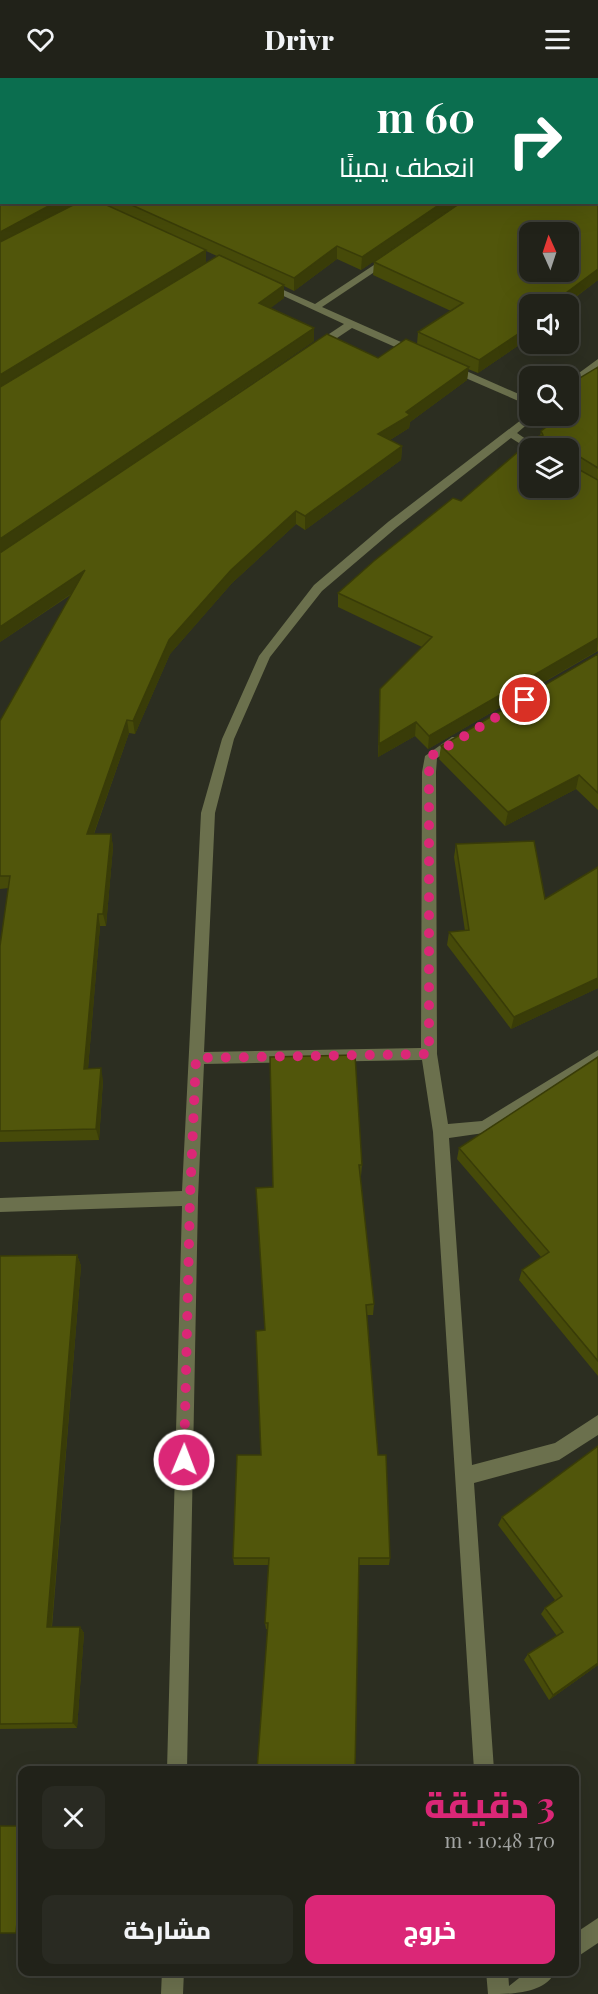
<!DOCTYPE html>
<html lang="ar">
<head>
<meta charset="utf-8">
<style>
  :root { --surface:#212219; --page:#292a22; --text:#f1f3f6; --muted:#a2a4a2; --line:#3e3f38; --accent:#db2777 }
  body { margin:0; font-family:"Playfair Display",Cairo,serif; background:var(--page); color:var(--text); direction:rtl; height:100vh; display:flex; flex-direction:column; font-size:22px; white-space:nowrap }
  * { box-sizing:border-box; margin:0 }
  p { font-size:20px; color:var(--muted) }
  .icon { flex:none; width:33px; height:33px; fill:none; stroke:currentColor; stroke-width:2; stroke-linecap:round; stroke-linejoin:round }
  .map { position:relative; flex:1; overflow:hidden; direction:ltr }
  .panel { position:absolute; left:18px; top:1688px; width:561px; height:210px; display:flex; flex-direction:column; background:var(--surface); border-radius:12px; box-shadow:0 6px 24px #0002,0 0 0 2px var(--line); direction:rtl }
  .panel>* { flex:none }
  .banner { position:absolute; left:0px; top:0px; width:598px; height:126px; box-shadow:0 6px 24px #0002,0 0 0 2px var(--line); direction:rtl; background:#0b6e4f; color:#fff; overflow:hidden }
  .needle { width:39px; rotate:357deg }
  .controls { position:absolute; left:519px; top:144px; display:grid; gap:12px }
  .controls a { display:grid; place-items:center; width:60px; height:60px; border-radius:12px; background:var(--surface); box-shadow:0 6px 24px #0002,0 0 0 2px var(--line); font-size:30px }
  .pin { position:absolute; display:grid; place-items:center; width:51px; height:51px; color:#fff; margin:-26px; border:3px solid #fff; border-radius:50%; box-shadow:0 2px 6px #0007 }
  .me { position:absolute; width:66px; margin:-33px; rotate:1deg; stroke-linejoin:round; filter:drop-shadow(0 0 4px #0008) }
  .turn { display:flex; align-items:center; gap:21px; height:126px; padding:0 24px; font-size:27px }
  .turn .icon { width:78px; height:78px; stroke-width:2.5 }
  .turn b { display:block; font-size:42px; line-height:51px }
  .round { display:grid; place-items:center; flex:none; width:63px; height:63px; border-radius:12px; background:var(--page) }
  .overview { display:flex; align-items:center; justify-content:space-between; height:102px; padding:0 24px }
  h1 { font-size:36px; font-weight:800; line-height:45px; color:var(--accent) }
  .button { display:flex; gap:12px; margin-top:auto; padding:12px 24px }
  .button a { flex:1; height:69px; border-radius:12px; background:var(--accent); color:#fff; font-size:24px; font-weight:800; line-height:69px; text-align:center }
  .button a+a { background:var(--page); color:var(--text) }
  header { display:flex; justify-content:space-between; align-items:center; height:78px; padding:0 24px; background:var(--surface); font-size:27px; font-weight:800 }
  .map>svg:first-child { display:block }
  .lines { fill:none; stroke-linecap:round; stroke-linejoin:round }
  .minor { fill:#6b704d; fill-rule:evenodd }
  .wall { fill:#464a09; fill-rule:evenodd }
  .shaded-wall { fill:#393c08 }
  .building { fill:#51560b; stroke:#393c08; stroke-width:1.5; fill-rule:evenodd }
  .route { stroke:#db2777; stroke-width:10; stroke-dasharray:0 18 }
</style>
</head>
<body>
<header><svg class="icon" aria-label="menu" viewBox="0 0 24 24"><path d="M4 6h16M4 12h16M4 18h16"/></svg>Drivr<svg class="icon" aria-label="heart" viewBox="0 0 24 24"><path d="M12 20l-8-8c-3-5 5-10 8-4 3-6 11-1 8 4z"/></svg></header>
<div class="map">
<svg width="598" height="1916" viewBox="0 0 598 1916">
  <rect width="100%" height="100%" fill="#2c2e21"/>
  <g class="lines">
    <path class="minor" d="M0,84L2,85V90H0Z
      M386,179L394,181L322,229L419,272V276H411L352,250L319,272H311V268L344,246L262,208L270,206L315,226Z
      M598,281V289L568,311V303Z
      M447,288H455L530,321V328L447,292Z
      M530,335V338H537L517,355L539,370L530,372L511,360L396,450L322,513L270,579L234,661L215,735L204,974L421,970L422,694L425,678L452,659H462L463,662L462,665L437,680L436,694L437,976L448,1046L482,1043L598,972V986L491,1054L449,1060L472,1387L555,1365L598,1337V1357L559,1382L474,1405L494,1692H474L433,1054L422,982L204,986L198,1120L187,1692H167L182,1128L0,1134V1120L182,1113L201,735L222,661L259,578L314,507L388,444Z
      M598,1840V1865L574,1881V1856Z
      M162,1893H184L183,1916H161Z
      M486,1893H508L509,1908L528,1893H556C544,1916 514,1916 488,1916Z"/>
  </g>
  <path class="wall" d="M0,0H598V202L529,255L528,261L478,295L468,291L467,302L410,344L409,350L390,362L402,368L401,382L305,452L296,446L232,505L170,576L135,656L129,655L94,756H111L113,769L106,848H100L88,991L103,1002L99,1062L0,1064V868L9,810L0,811V643L72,516L0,564L2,124H461L361,192L337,181L294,213L284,208V220L270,230L314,263L157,370L378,280L417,266L418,254L451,233L373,197L374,184L597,124L2,2V23L0,22ZM206,173L217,178L206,185Z
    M598,289V573L428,671L415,658L378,679L380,611L422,569L338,529V515L461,423L540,358L541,353L549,347Z
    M598,576V732L576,711L505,748L439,681L441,668Z
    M456,766L545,821L598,789V910L511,951L447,867L449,854L465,853L454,779Z
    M270,979L362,1087L361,1098H360L374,1226L373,1237H367L378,1377L390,1480L389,1487H359L267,1551H266L265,1545L269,1487H234L233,1480L261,1377L265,1252L273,1109Z
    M598,979V1298L519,1202L522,1192L541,1179L457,1081L459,1070Z
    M77,1177L81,1188L52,1549H80L84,1555L77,1650L0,1651V1178Z
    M598,1368V1587L549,1622L524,1582L528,1576L557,1558L541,1536L545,1530L555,1522L498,1447L502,1439Z"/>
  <path class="shaded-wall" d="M56,124H79L0,168V154Z
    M443,124H461L361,192L362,179Z
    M337,168V181L294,213V200Z
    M206,172V185L0,312V297Z
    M598,191V202L566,226H551Z
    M284,207V220L259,239V225Z
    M530,243V255L528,261L478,295L479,282Z
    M314,250V263L0,476V461Z
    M469,289L467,302L410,344L409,350L377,370L378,356L406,334Z
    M402,368L401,382L305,452V438Z
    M296,433V446L232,505L170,576L135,656L133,643L169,562L231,492Z
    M85,492L87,505L0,564V549Z
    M598,560L597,573L428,671L429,658Z
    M127,642L129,655L89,769L87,756Z
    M416,644L415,658L378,679L379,666Z
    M579,697L576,711L505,748L508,734Z
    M111,756L113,769L106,848L103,836Z
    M98,836L100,848L87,1002L84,991Z
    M598,900V910L511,951L514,939Z
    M101,990L103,1002L99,1062L96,1051Z
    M77,1177L81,1188L51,1555L47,1549Z
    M80,1549L84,1555L77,1650L73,1645Z
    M598,1585V1587L549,1622L553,1617Z
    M22,1789V1839L21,1856L16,1855Z"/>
  <path class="building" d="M0,0H598V25L597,26V2H2V11L0,10Z
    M597,33L598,34V191L551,226H530V243L526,246L530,248L479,282L418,254L463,225L374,184L462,124H597ZM530,154H568V194H530Z
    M0,101H2V124H56L0,154Z
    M79,124H100L206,172L0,297V164Z
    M125,124H443L362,179L337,168L294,200Z
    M219,177L284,207L259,225L314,250L0,461V309Z
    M327,256L378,280L406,261L469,289L406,334L410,337L378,356L402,368L305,438L296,433L231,492L169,562L133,643L127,642L87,756H111L103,836H98L84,991L101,990L96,1051L0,1053V868L10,798H0V643L85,492L0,549V475Z
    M598,289V390L572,374H569V386L598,402V560L429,658L416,644L379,666L380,611L432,559L338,515L374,483L453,420L461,423L534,360L543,357L541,353L549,347L554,338H568V312L573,304ZM530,370H568V410H530Z
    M598,576V715L579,697L508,734L441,668Z
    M534,763L545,821L598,789V900L514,939L449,854L469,852L456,766Z
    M355,977L362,1087H359L374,1226L366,1227L378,1377H386L390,1480H359L355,1692H257L268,1545H265L269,1480H233L237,1377H261L256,1253L265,1252L256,1110L273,1109L270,979Z
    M598,979V1283L522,1192L549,1174L459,1070Z
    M77,1177L47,1549H80L73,1645L0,1646V1178Z
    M598,1368V1585L553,1617L528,1576L563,1554L545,1530L562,1518L502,1439Z
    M0,1748H22V1789L16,1855H0Z"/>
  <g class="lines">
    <path class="route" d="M184,1382L190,1120L196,980L429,976V694L431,678L525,622"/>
  </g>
</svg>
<div class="controls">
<a><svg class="needle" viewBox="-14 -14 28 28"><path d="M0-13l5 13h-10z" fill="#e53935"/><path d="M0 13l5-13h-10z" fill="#a2a4a2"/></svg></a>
<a><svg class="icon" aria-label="sound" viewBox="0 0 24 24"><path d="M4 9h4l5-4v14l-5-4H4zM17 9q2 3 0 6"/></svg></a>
<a><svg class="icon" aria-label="search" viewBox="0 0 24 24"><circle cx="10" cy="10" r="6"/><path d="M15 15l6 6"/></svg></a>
<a><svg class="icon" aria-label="layers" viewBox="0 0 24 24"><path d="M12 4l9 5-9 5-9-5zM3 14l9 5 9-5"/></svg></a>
</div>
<div class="pin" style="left:525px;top:622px;background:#d93025"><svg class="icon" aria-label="arrive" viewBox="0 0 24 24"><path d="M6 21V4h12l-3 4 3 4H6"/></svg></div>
<svg class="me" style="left:184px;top:1382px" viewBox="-20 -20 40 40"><circle r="17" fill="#db2777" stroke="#fff" stroke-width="3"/><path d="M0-11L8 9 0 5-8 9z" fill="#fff"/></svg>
<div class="banner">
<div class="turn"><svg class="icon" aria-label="right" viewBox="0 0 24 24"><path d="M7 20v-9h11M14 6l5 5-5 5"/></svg><div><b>60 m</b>انعطف يمينًا</div></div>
</div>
<section class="panel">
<div class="overview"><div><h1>3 دقيقة</h1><p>170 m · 10:48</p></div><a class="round"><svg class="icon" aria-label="close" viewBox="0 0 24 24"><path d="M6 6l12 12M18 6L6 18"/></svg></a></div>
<div class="button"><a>خروج</a><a>مشاركة</a></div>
</section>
</div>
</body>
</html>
